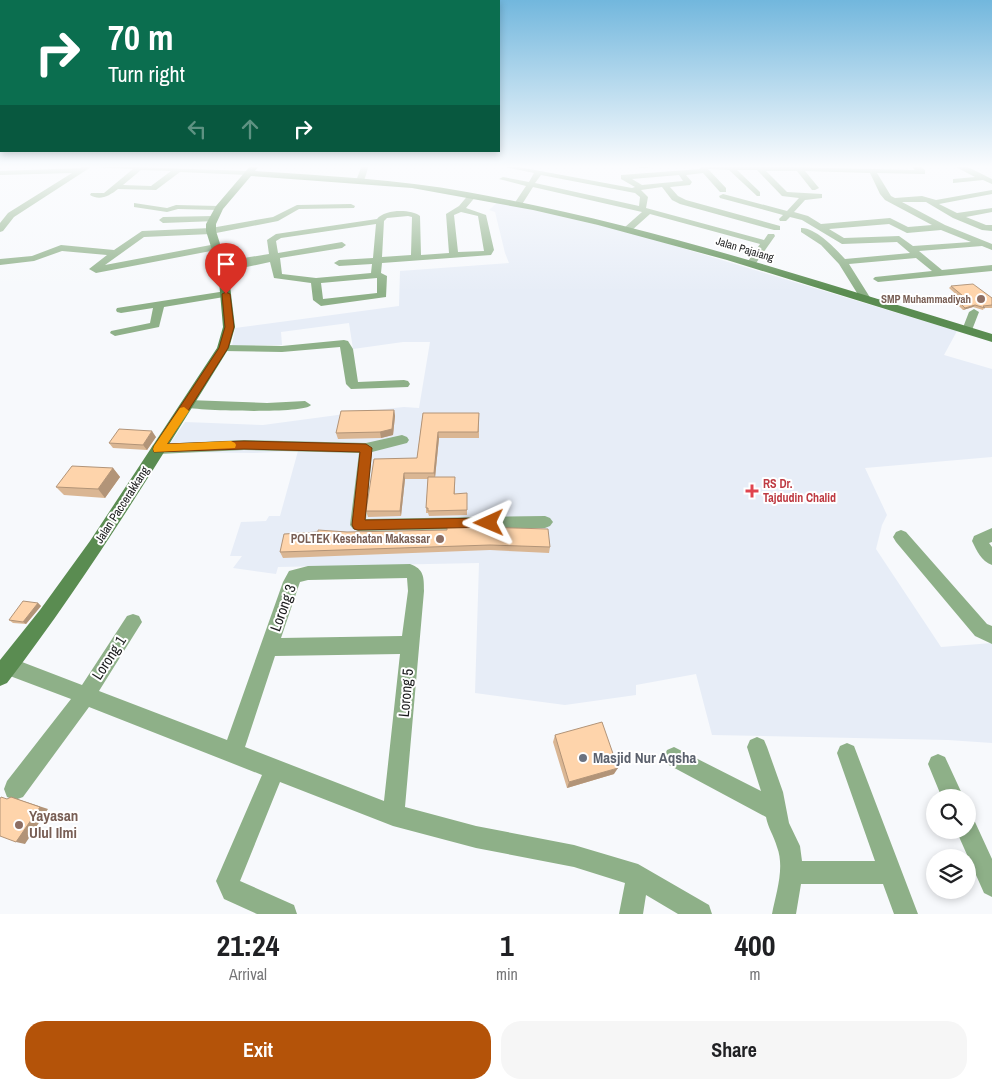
<!DOCTYPE html>
<html lang="en">
<head>
<meta charset="utf-8">
<style>
  :root { --surface:#fff; --page:#f6f6f6; --text:#202124; --muted:#757577; --accent:#b45309 }
  body { margin:0; font-family:"Archivo Narrow",sans-serif; background:var(--page); color:var(--text); height:100vh; display:flex; flex-direction:column; font-size:19px; white-space:nowrap }
  * { box-sizing:border-box; margin:0 }
  p { font-size:16px; color:var(--muted) }
  .icon { flex:none; width:28px; height:28px; fill:none; stroke:currentColor; stroke-width:2; stroke-linecap:round; stroke-linejoin:round }
  .map { position:relative; height:914px; overflow:hidden }
  .sheet { display:flex; flex-direction:column; background:var(--surface); flex:1 }
  .sheet>* { flex:none }
  .banner { position:absolute; left:0px; top:0px; width:500px; height:152px; box-shadow:0 2px 8px #0003; background:#0b6e4f; color:#fff; overflow:hidden }
  .controls { position:absolute; left:926px; top:789px; display:grid; gap:10px }
  .controls a { display:grid; place-items:center; width:50px; height:50px; border-radius:50%; background:var(--surface); box-shadow:0 2px 8px #0003; font-size:25px }
  .pin { position:absolute; display:grid; place-items:center; width:42px; height:42px; color:#fff; margin:-51px -21px; border-radius:50% 50% 50% 0; rotate:-45deg; box-shadow:0 0 5px #0007 }
  .pin .icon { rotate:45deg }
  .me { position:absolute; width:55px; margin:-28px; rotate:269deg; stroke-linejoin:round; filter:drop-shadow(0 0 4px #0008) }
  .turn { display:flex; align-items:center; gap:18px; height:105px; padding:0 25px; font-size:22px }
  .turn .icon { width:65px; height:65px; stroke-width:2.5 }
  .turn b { display:block; font-size:35px; line-height:42px }
  .lanes { display:flex; align-items:center; height:48px; padding:0 25px; background:#0003; justify-content:center; gap:25px; direction:ltr }
  .lanes .off { opacity:.35 }
  .eta { display:flex; justify-content:space-evenly; align-items:center; height:85px; text-align:center }
  .eta b { font-size:30px; font-weight:700; line-height:35px }
  .action { display:flex; gap:10px; margin-top:auto; padding:10px 25px }
  .action a { flex:1; height:58px; border-radius:20px; background:var(--accent); color:#fff; font-size:20px; font-weight:700; line-height:58px; text-align:center }
  .action a+a { background:var(--page); color:var(--text) }
  .map>svg:first-child { display:block }
  .built { fill:#e7edf7 }
  .lines { fill:none; stroke-linecap:round; stroke-linejoin:round }
  .street { fill:#8eb088; fill-rule:evenodd }
  .secondary { fill:#5a8c51; fill-rule:evenodd }
  .wall { fill:#dab693 }
  .shaded-wall { fill:#b29478 }
  .building { fill:#fed4ab; stroke:#b29478 }
  .route { fill:#b45309; stroke:#753606 }
  .slow { fill:#f59e0b }
  .education-dot { fill:#8d6e63; stroke:#fff; stroke-width:2 }
  .health-dot { fill:#e0444e; stroke:#fff; stroke-width:2 }
  .worship-dot { fill:#6b7280; stroke:#fff; stroke-width:2 }
  .labels { text-anchor:middle; stroke-width:4; stroke-linejoin:round; paint-order:stroke }
  .far-street-label { font-size:11px; fill:#1b1c1d; stroke:#fff }
  .far-education-label { font-size:11px; font-weight:bold; fill:#785e54; stroke:#fff; text-anchor:end }
  .health-label { font-size:12px; font-weight:bold; fill:#be3a42; stroke:#fff; text-anchor:start }
  .street-label { font-size:12px; fill:#1b1c1d; stroke:#fff }
  .education-label { font-size:12px; font-weight:bold; fill:#785e54; stroke:#fff; text-anchor:end }
  .near-street-label { font-size:15px; fill:#1b1c1d; stroke:#fff }
  .near-worship-label { font-size:15px; font-weight:bold; fill:#5b616d; stroke:#fff; text-anchor:start }
  .near-education-label { font-size:15px; font-weight:bold; fill:#785e54; stroke:#fff; text-anchor:start }
</style>
</head>
<body>
<div class="map">
<svg width="992" height="914" viewBox="0 0 992 914">
  <rect width="100%" height="100%" fill="#f7f9fc"/>
  <path class="built" d="M498,202L629,232L957,331L944,355L992,369V457L865,468L887,515L882,525L876,549L941,647L992,643V743L948,740L712,735L696,674L636,685V695L565,705L475,693L479,563L278,567L276,574L233,568L242,556H230L241,522L266,521L269,516H280L298,451L254,453L164,452L185,422L263,425L375,410L404,407L419,408L430,342H403L353,349L349,323L281,332L282,345L232,346L235,328L399,306L400,271L509,263L505,253L495,212L489,210Z"/>
  <g class="lines">
    <path class="street" d="M83,165L248,171L252,173L248,175L180,172L156,190L118,189C109,196 100,201 90,195L91,193H104L133,169L91,167L14,217L3,231L0,232V223L8,213L72,173L0,175V171L80,168ZM141,170L171,171L151,186L123,185Z
      M362,165H369L364,181L360,183L356,181Z
      M494,165H508L632,188L635,187L621,179V175L700,169L701,166L707,165L915,170L910,165H918L925,170V174L877,173L891,196L895,198L922,196L936,200L992,190V194L939,204L957,213L992,208V212L966,217L986,225H992V231L982,230L953,218L926,202H902L945,225L992,244V250L982,246L919,251L942,270L992,265V271L878,282L873,279L875,277L932,271L916,258L849,264L871,299L866,302L862,301L839,264L821,245L801,232V228C815,227 836,249 845,259L910,253L897,242L842,244L802,220L790,217L786,221H780L779,219L783,215L720,198L719,196L723,194L787,211L799,198L782,196L757,170H737L760,192V196H757L729,170L708,169L726,188V192H720L703,173L686,175L692,182L690,185L670,187L678,196L686,200L780,226V230H774L680,204L672,200L662,187L641,190L648,197L646,208L764,240L768,234H774L775,236L754,266L751,267L746,264L760,244L650,214L631,231H625V227L642,212L533,187L521,206H515L514,204L526,186L499,179L503,177L529,182L534,173ZM766,171H797L812,190H815L819,188L805,171L870,173L880,194L885,200L932,225L908,227L890,218L821,224L808,216L794,212L805,200L822,198V194L787,192ZM541,175L635,193L640,197L639,206L535,183ZM679,175L683,181L642,185L632,179ZM889,224L907,233L941,230L971,242L913,246L899,236L844,238L829,229Z
      M632,165H656C651,169 637,169 632,165Z
      M952,165C966,163 980,174 992,179V184L983,180L953,183V179L975,177Z
      M470,193L477,195L466,208L486,215L494,250L491,255L382,263L381,273L387,276L386,297L321,306L313,300L311,283L274,278L270,262L223,272L218,269L221,267L217,264L219,262L269,254L267,240L276,234L377,219C385,209 411,209 420,216L421,255L449,253L446,214L459,206ZM461,212L478,216L484,251L458,252L454,215ZM408,216L412,217L411,255L382,257L384,221L387,218ZM376,224L373,258L339,260L334,263L339,266L372,264L371,273L316,278L282,274L280,258L342,248L346,245L342,242L278,253L276,241L281,238ZM377,278V293L323,299L321,283Z
      M134,203L167,208L176,205L219,206L223,208L219,210L178,209L167,212L134,207Z
      M351,204L355,206L354,208L299,209L278,221L211,234L144,237L105,265L216,244L221,247L216,250L96,273L89,269L107,255L62,251L34,261L0,265V259L32,256L61,245L114,250L142,231L211,228L273,217L297,205Z
      M213,216L217,219L216,221L163,223L159,220L163,217Z
      M226,291L231,294L230,296L164,307L159,327L115,336L110,333L111,331L150,323L153,308L121,313L117,312L116,310L117,308Z
      M974,309L979,312L972,330L967,333L963,332L962,330L969,312Z
      M344,340L348,341L353,349L358,382L404,380L408,381L410,384L408,387L351,389L346,384L340,347L282,352L223,351L217,348L223,345L282,346Z
      M188,400L267,403L305,401L311,405C305,414 198,411 184,407L182,404L184,401Z
      M402,435L407,437L409,440L407,443L372,452L366,519L545,516L550,518L553,522L550,526L545,528L358,531L353,529L350,525L359,453L244,450L158,454L153,453L151,449L153,445L158,444L244,440L366,443Z
      M992,528V542L989,543L992,547V565C981,561 977,551 972,541L974,536Z
      M901,530L906,532L987,624L992,626V644L975,636L896,542L893,537L896,532Z
      M410,564C424,569 424,577 424,591L405,807L476,826L574,845L638,864L709,905L712,914H678L646,895L643,914H619L625,883L574,867L476,848L393,826L280,782L240,881L294,905L297,914H257L224,899L216,881L262,775L89,707L23,797L15,800L7,797L4,789L7,781L71,699L2,673L0,665L2,659L9,657L82,685L127,616L133,614L139,616L142,622L99,691L227,740L283,582L289,571L308,566ZM407,578L408,591L402,636L281,638L300,582L308,580ZM400,654L384,801L245,747L275,656Z
      M757,737L764,740L767,747L783,792L789,823L800,846L802,861H875L837,753L840,746L847,743L854,746L918,914H894L883,884H801L796,914H772C776,893 785,868 777,847C774,836 768,828 766,817L667,764L664,757L667,750L674,747L761,791L747,747L750,740Z
      M938,754L945,757L964,798H942L928,764L931,757Z
      M968,819L975,822L992,859V897L984,893L956,830H968Z"/>
    <path class="secondary" d="M251,165L258,167L255,171C326,176 397,179 467,192C646,224 818,281 992,334V342L727,260L598,225L533,210L412,188L251,176L223,209L216,224V231L228,269L235,327L229,348C158,462 89,576 7,683L0,686V660L40,610L90,541L217,348L223,327L218,269L206,231V224L216,206Z"/>
  </g>
  <path class="wall" d="M951,286L992,298V308H984L983,310L973,307L963,310L951,298L953,296H958L949,288Z
    M394,410L395,416L393,435L381,438L338,439L336,433Z
    M423,413H479V438H439L435,477L455,482V494L467,499V515L429,516L428,513H426V508L428,479H405L401,516L368,517L366,511L417,458Z
    M156,437L147,450L113,448L109,443Z
    M113,468L120,477L105,498L64,495L56,487Z
    M347,532L550,547L549,553L490,550L283,558L280,552Z
    M38,603L41,606L26,624L13,623L9,620Z
    M555,735L614,774L567,788L553,742Z"/>
  <path class="shaded-wall" d="M975,305L973,307L963,310L965,308Z
    M394,410L395,416L393,435L381,438L380,432Z
    M152,431L156,437L147,450L143,445Z
    M438,432L439,438L435,478L434,473Z
    M113,468L120,477L105,498L98,489Z
    M404,473L405,479L401,516L400,511Z
    M38,603L41,606L26,624L23,622Z
    M618,768L614,774L567,788L569,782Z
    M11,797L48,809L25,844L16,842Z"/>
  <path class="building" d="M973,284L992,298V305L983,306L985,308L975,305L965,308L953,296H963L951,286Z
    M394,410L392,429L380,432L336,433L341,411Z
    M423,413H479L478,432H438L434,473H404L400,511H366L374,459L417,458Z
    M119,429L152,431L143,445L109,443Z
    M72,466L113,468L98,489L56,487Z
    M428,477H455L454,494L467,493V510L428,511V508H426Z
    M447,526L548,529L550,547L490,545L280,552L284,534L318,532V530L347,532L447,530Z
    M23,601L38,603L23,622L9,620Z
    M602,722L618,768L569,782L555,735Z
    M1,797L7,799L11,797L40,807L16,842L0,836V799Z"/>
  <linearGradient id="sky" x2="0" y2="1"><stop stop-color="#72b7dd"/><stop offset="0.57" stop-color="#fbfcfe"/><stop offset="1" stop-color="#fbfcfe" stop-opacity="0"/></linearGradient>
  <rect width="992" height="292" fill="url(#sky)"/>
  <path class="route" d="M226,292L230,294L234,327L228,348L167,444L244,441L366,444L372,448L365,520L489,518L493,519L495,523L493,527L358,530L354,529L352,525L360,452L244,449L154,452L153,449L154,446L219,348L225,327L222,294Z"/>
  <path class="slow" d="M184,407L189,411L167,444L231,441L235,443L236,445L235,448L154,452L153,449L154,446L180,408Z"/>
  <g class="education-dot">
    <circle cx="981" cy="299" r="5"/>
    <circle cx="440" cy="539" r="5"/>
    <circle cx="19" cy="825" r="5"/>
  </g>
  <path class="health-dot" d="M749.5 483.5h5v5h5v5h-5v5h-5v-5h-5v-5h5z"/>
  <circle class="worship-dot" cx="583" cy="758" r="5"/>
  <g class="labels">
    <g class="far-street-label">
      <text transform="translate(745 249) rotate(17)" y="4">Jalan Pajaiang</text>
    </g>
    <g class="far-education-label">
      <text x="971" y="303">SMP Muhammadiyah</text>
    </g>
    <g class="health-label">
      <text x="763" y="488">RS Dr.<tspan x="763" dy="14">Tajdudin Chalid</tspan></text>
    </g>
    <g class="street-label">
      <text transform="translate(122 505) rotate(-57)" y="4">Jalan Paccerakkang</text>
    </g>
    <g class="education-label">
      <text x="430" y="543">POLTEK Kesehatan Makassar</text>
    </g>
    <g class="near-street-label">
      <text transform="translate(283 608) rotate(-70)" y="5">Lorong 3</text>
      <text transform="translate(109 658) rotate(-57)" y="5">Lorong 1</text>
      <text transform="translate(406 693) rotate(-85)" y="5">Lorong 5</text>
    </g>
    <g class="near-worship-label">
      <text x="593" y="763">Masjid Nur Aqsha</text>
    </g>
    <g class="near-education-label">
      <text x="29" y="821">Yayasan<tspan x="29" dy="17">Ulul Ilmi</tspan></text>
    </g>
  </g>
</svg>
<div class="controls">
<a><svg class="icon" aria-label="search" viewBox="0 0 24 24"><circle cx="10" cy="10" r="6"/><path d="M15 15l6 6"/></svg></a>
<a><svg class="icon" aria-label="layers" viewBox="0 0 24 24"><path d="M12 4l9 5-9 5-9-5zM3 14l9 5 9-5"/></svg></a>
</div>
<div class="pin" style="left:226px;top:294px;background:#d93025"><svg class="icon" aria-label="arrive" viewBox="0 0 24 24"><path d="M6 21V4h12l-3 4 3 4H6"/></svg></div>
<svg class="me" style="left:489px;top:523px" viewBox="-20 -20 40 40"><path d="M0-17L14 15 0 8-14 15z" fill="#b45309" stroke="#fff" stroke-width="4"/></svg>
<div class="banner">
<div class="turn"><svg class="icon" aria-label="right" viewBox="0 0 24 24"><path d="M7 20v-9h11M14 6l5 5-5 5"/></svg><div><b>70 m</b>Turn right</div></div>
<div class="lanes"><svg class="icon off" aria-label="left" viewBox="0 0 24 24"><path d="M17 20v-9H6M10 6l-5 5 5 5"/></svg><svg class="icon off" aria-label="ahead" viewBox="0 0 24 24"><path d="M12 20V5M6 11l6-6 6 6"/></svg><svg class="icon" aria-label="right" viewBox="0 0 24 24"><path d="M7 20v-9h11M14 6l5 5-5 5"/></svg></div>
</div>
</div>
<section class="sheet">
<div class="eta">
<div><b>21:24</b><p>Arrival</p></div>
<div><b>1</b><p>min</p></div>
<div><b>400</b><p>m</p></div>
</div>
<div class="action"><a>Exit</a><a>Share</a></div>
</section>
</body>
</html>
